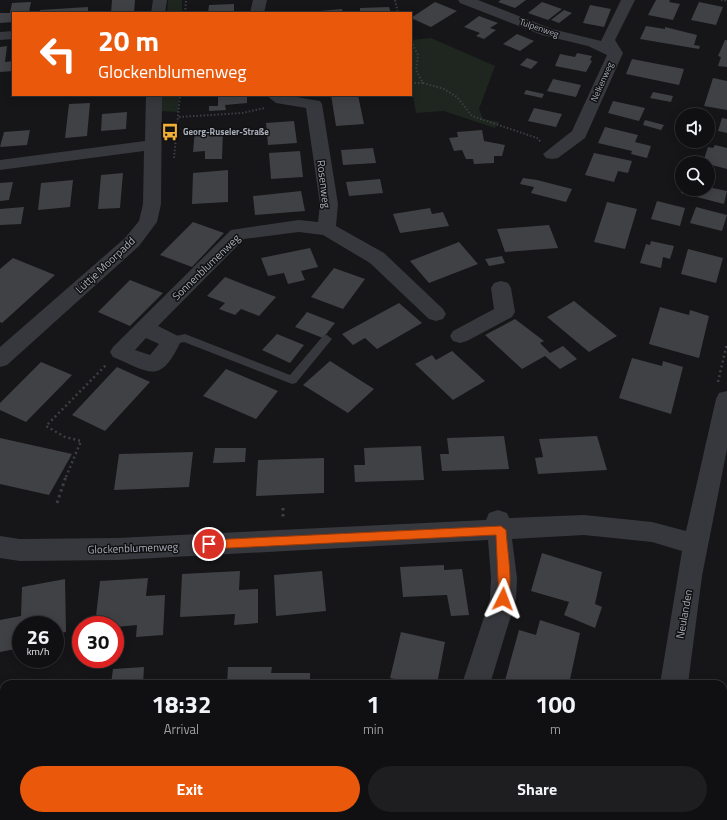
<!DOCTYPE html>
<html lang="en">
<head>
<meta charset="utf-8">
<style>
  :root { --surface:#101012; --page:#1e1e20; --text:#f1f3f6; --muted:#9c9d9f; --line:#303032; --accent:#ea580c }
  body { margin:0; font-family:"Titillium Web",sans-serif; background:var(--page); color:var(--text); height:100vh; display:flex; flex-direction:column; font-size:15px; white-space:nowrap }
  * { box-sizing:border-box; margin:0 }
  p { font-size:13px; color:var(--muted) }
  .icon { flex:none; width:22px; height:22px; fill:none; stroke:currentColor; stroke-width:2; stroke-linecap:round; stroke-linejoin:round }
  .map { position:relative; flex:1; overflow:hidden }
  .panel { position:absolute; left:0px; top:680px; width:727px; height:140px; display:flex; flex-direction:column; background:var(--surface); border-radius:12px 12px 0 0; box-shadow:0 2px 10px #0003,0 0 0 1px var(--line) }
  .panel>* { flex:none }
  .banner { position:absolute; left:12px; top:12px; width:400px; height:84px; border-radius:0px; box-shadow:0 2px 10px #0003,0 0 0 1px var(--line); background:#ea580c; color:#fff; overflow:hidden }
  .fabs { position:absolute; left:675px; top:108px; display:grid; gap:8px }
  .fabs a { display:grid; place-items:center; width:40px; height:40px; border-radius:50%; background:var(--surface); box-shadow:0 2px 10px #0003,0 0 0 1px var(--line); font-size:20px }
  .speed { position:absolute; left:12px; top:616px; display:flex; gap:8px; font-size:20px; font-weight:700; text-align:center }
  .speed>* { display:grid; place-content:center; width:52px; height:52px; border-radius:50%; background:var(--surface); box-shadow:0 2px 10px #0003,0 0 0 1px var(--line); line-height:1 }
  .speed small { font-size:10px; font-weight:400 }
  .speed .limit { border:6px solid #d22; background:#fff; color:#111 }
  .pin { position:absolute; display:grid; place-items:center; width:34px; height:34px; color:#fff; margin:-17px; border:2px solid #fff; border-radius:50%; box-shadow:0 1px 4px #0007 }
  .me { position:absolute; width:44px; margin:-22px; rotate:3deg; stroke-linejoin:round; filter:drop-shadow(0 0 3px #0008) }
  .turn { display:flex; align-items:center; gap:14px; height:84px; padding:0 20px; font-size:18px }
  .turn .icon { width:52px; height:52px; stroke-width:2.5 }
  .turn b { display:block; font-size:28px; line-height:34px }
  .eta { display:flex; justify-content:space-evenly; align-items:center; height:68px; text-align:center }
  .eta b { font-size:24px; font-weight:700; line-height:28px }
  .action { display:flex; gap:8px; margin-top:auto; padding:8px 20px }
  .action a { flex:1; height:46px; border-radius:24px; background:var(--accent); color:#fff; font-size:16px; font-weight:700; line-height:46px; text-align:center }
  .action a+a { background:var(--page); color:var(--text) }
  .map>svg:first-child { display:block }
  .green { fill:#1e261f }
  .building { fill:#404145 }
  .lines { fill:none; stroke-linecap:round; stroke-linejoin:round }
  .path-far2 { stroke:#3d3f44; stroke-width:2; stroke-dasharray:1.5 2; stroke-linecap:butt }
  .path-far1 { stroke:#3d3f44; stroke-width:2.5; stroke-dasharray:2 3; stroke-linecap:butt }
  .path { stroke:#3d3f44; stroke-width:3; stroke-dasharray:2.5 3.5; stroke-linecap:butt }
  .lane { fill:#37383d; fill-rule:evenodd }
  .street { fill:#37383d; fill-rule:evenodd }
  .route { fill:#ea580c; stroke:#983908 }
  .labels { text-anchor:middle; stroke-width:3; stroke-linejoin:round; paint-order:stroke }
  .far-street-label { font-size:9px; fill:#a8adb8; stroke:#111113 }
  .far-poi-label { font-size:9px; font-weight:bold; fill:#a8adb8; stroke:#111113; text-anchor:start }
  .street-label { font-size:11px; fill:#a8adb8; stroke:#111113 }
</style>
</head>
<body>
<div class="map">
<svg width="727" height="820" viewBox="0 0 727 820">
  <rect width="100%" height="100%" fill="#161618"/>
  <path class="green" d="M168,0H182V13H167Z
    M431,38L495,66L479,109L483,119L500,122L495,128L444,111L416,113L411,85V40Z
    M161,95H179L178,112L160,111Z"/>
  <path class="building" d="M112,0H135L134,13H111Z
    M501,0H526L515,8L498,2Z
    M656,0H670L669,2L680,4L673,20L648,15Z
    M31,2L29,12L13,13V22L0,23V13H10L12,3Z
    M435,2L457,11L431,27L411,18Z
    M542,2L562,9L548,20L528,13Z
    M699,2L723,7L716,25L691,20Z
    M234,4V13H208L209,5Z
    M590,5L611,9L604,27L583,23Z
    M88,7V13H40V10Z
    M389,7L391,13H360V8Z
    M342,9L343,13H321L320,11Z
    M564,10L572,13L559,23L551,20Z
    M479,16L498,23L490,28L496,30L484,39L476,36L480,33L464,27Z
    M646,26L665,29V27L697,35L694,45L700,46L699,49L640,39Z
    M517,34L534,41L520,51L503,44Z
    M725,40H727V67L718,66L721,57L718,56Z
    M7,46L5,62L13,61V71L0,72V47Z
    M577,53L592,56L590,60L592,61L586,72L555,66L560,54L575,57Z
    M527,58L538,62L531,69L520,65Z
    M632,59L684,69L679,85L626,74Z
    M713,78L727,81V110L704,106Z
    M553,79L581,85L576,97L547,91Z
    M526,90L544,94L542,98L524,94Z
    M653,92L673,96L671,102L650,98Z
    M218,95H247V103L225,105L226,110L209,111V106H218Z
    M331,95H358L364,124L336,126Z
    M613,101L645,108L639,121L608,113Z
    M90,103L87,136L65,138L69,104Z
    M534,108L562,114L556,127L528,121Z
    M127,112L126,129L101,131L102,114Z
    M722,118L727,119V133L718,131Z
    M645,120L664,125L661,130L643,125Z
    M294,121L297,143L268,145L266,123Z
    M605,127L638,135L635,142L651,146L647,158L631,154L632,151L598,143Z
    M223,129L222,159H205V151L193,152L195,130Z
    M30,130L27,145L0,147L4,132Z
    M482,130L484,141L505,145L502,156H494V163L474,164L473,159H466L462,150L454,151L449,138L458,137L457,132Z
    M715,145L727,148V169L708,164L709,160L704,159L708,147L713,148Z
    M373,148L376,163L343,165L341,150Z
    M300,151L303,177L271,179L269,153Z
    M594,153L632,161L628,173L618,171L614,182L585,175Z
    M228,170V202L192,204L193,173Z
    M123,173L120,208L98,209L101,175Z
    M523,178L537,180L572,189L566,202L531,193L534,187L520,184Z
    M380,179L383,193L349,196L346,182Z
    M73,180L70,207L38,210L41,183Z
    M13,182L9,200L0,201V183Z
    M708,187L727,191L724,204L681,193L683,189H708Z
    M301,191L305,211L255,215L253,196Z
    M657,201L685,208L680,226L651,219Z
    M607,202L637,209L625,249L594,242Z
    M24,207L21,224L0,225V209Z
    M696,207L727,215L722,231L690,223Z
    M430,208L432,214L443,212L449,226L400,233L393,214Z
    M193,222L224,233L192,267L160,255Z
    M549,225L558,248L505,252L497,229Z
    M651,241L674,246L670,259L663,257L661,268L640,263L646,244L650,245Z
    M459,242L478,264L429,283L410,261Z
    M310,248L318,267L301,271L305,280L288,284L284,273L268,276L261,258Z
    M688,249L723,258L716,283L681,274Z
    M502,256L505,263L489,266L485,259Z
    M13,258L55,275L2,323L0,322V269Z
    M334,268L365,279L343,309L311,297Z
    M225,277L276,297L259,316L241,309L235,315L219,309L225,303L207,296Z
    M130,280L163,293L130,326L98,312Z
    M574,301L617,336L589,352L547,317Z
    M399,303L422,323L377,349L365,338L353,345L342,334Z
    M660,307L689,315L690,310L709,316L699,358L649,344Z
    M307,312L335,323L323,338L295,327Z
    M515,319L544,341L540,343L550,353L563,346L577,359L560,369L545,356L522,369L485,335Z
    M277,334L304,345L290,363L262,350Z
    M452,351L485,381L453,400L415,364L432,355L436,360Z
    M632,358L662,366L663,361L683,367L671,414L619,398Z
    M330,361L374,389L348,413L303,385Z
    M41,362L72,375L26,422L0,410V403Z
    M117,367L150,382L105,431L72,415Z
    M226,369L278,391L256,419L203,396Z
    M504,436L509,469L442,471L440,454H449L447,438Z
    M597,436L607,470L538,474L535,458L543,457L539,439Z
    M0,438L72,454L49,495L0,484Z
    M421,446L424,480L355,482L354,465H365L364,448Z
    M215,448H246L245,462L213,463Z
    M193,452L189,487L114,490L119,454Z
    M324,458V493L256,496L258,460Z
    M542,553L602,572L595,604L602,607L595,628L564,615L569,602L531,591Z
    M444,565V570L462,569L469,615L451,616L447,595L403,597L400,567Z
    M240,571L239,590L258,589V623L234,625L235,614L180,617L182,574Z
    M322,571L326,611L276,616L274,575Z
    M148,578L146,596L165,595L163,635L136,637L137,625L115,627V625H95L100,581Z
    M65,579L66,632L55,634V625H21V648L0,652V620L21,616L22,587Z
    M540,620L580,633L569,684H504L519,630L536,635Z
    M401,632L445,642L437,684H416L390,678Z
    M144,667L143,684H111L113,669Z
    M228,667H272L271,673H310V684H227Z
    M109,816H167L166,820H109Z
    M229,816L281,818V820H228Z
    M353,816H402V820H353Z
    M541,816H559L558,820H552Z
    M7,817L62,818L61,820H7Z"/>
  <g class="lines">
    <path class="path-far2" d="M395,0L398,13
      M721,0L727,1
      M185,13L186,0
      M411,41L418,55L416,70L423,83L444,89L457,97L472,116L537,138L541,142
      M411,83H423
      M179,117L242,113L265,108
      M174,158L180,95"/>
    <path class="path-far1" d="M718,382L727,343
      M66,477L81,441L65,437L46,426L106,365"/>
    <path class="path" d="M57,503L66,476
      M283,508V519"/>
    <path class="lane" d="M185,334L290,375L323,336L327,335L332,339L296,383L292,384L184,342L171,345L166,341L167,338Z"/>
    <path class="street" d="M153,0H167L165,13H151Z
      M253,0H267L264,13H250Z
      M458,0H478L552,29L601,41L621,0H635L615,40L623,53L585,138L558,158L552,159L546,158L543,154L572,131L607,55L588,46L542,35L460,3Z
      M13,31V39L0,40V32Z
      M146,95H162L161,204L157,222L139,246L7,365L0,367V347L125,238L139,221L143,204L144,151L0,170V160L145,141Z
      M266,95H285L320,101L322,104L338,204L336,226L384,253L443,309L446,314L443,319L436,321L429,319L370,263L323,235L299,232L244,239L158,326L178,336L181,341C160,385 151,373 113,357L110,352L113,347L231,230L299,220L318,222L320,204L306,108L276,103ZM146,338L159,344L150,355L135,350Z
      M501,281L508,283L511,288L515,312L512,317L467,341L460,343L453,341L450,336L453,331L494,309L491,288L494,283Z
      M727,391V449L702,576L688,684H660L682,551L652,542L584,535L512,539L517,578L516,599L490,684H462L490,599L491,578L488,540L118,560L20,561L0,558V536L20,539L118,538L486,520L489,513L498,510L507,513L509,518L584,515L652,522L686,531L716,399L719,393Z
      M0,779H4V809H0Z
      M653,816H683V820H653Z"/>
  </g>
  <path class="route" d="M501,526L506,530C507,549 514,585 507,602L503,603L499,602L496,535L209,549L204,544L209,540Z"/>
  <defs>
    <g id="bus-bare" transform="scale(1.38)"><path d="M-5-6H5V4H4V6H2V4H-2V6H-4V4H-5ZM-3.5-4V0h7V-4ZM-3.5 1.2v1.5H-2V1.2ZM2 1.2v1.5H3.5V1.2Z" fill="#f2b134" stroke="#111113" stroke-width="2.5" paint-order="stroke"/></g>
  </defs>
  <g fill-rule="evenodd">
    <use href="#bus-bare" x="170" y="132"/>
  </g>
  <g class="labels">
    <g class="far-street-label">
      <text transform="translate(539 28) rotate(19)" y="3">Tulpenweg</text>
      <text transform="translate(602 82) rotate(-66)" y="3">Nelkenweg</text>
    </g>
    <g class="far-poi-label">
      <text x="183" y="135">Georg-Ruseler-Straße</text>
    </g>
    <g class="street-label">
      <text transform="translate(324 184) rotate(83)" y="4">Rosenweg</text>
      <text transform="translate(105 265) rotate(-43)" y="4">Lüttje Moorpadd</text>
      <text transform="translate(206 267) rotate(-44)" y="4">Sonnenblumenweg</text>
      <text transform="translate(133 548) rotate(-2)" y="4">Glockenblumenweg</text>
      <text transform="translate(684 614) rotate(-80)" y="4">Neulanden</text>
    </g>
  </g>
</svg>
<div class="fabs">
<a><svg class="icon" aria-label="sound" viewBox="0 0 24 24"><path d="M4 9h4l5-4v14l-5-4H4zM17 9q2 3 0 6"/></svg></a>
<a><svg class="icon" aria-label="search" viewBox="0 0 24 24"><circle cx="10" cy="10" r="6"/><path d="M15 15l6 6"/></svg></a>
</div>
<div class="speed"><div>26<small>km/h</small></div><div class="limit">30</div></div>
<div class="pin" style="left:209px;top:544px;background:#d93025"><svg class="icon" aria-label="arrive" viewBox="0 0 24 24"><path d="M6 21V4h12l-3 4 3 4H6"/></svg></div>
<svg class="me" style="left:503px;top:599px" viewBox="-20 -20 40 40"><path d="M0-17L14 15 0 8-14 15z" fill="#ea580c" stroke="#fff" stroke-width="4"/></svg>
<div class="banner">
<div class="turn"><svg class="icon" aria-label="left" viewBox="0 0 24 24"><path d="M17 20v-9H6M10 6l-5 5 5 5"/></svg><div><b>20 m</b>Glockenblumenweg</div></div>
</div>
<section class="panel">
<div class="eta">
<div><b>18:32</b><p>Arrival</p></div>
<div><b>1</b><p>min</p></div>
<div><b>100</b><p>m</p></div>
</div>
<div class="action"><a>Exit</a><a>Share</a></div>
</section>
</div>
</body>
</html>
